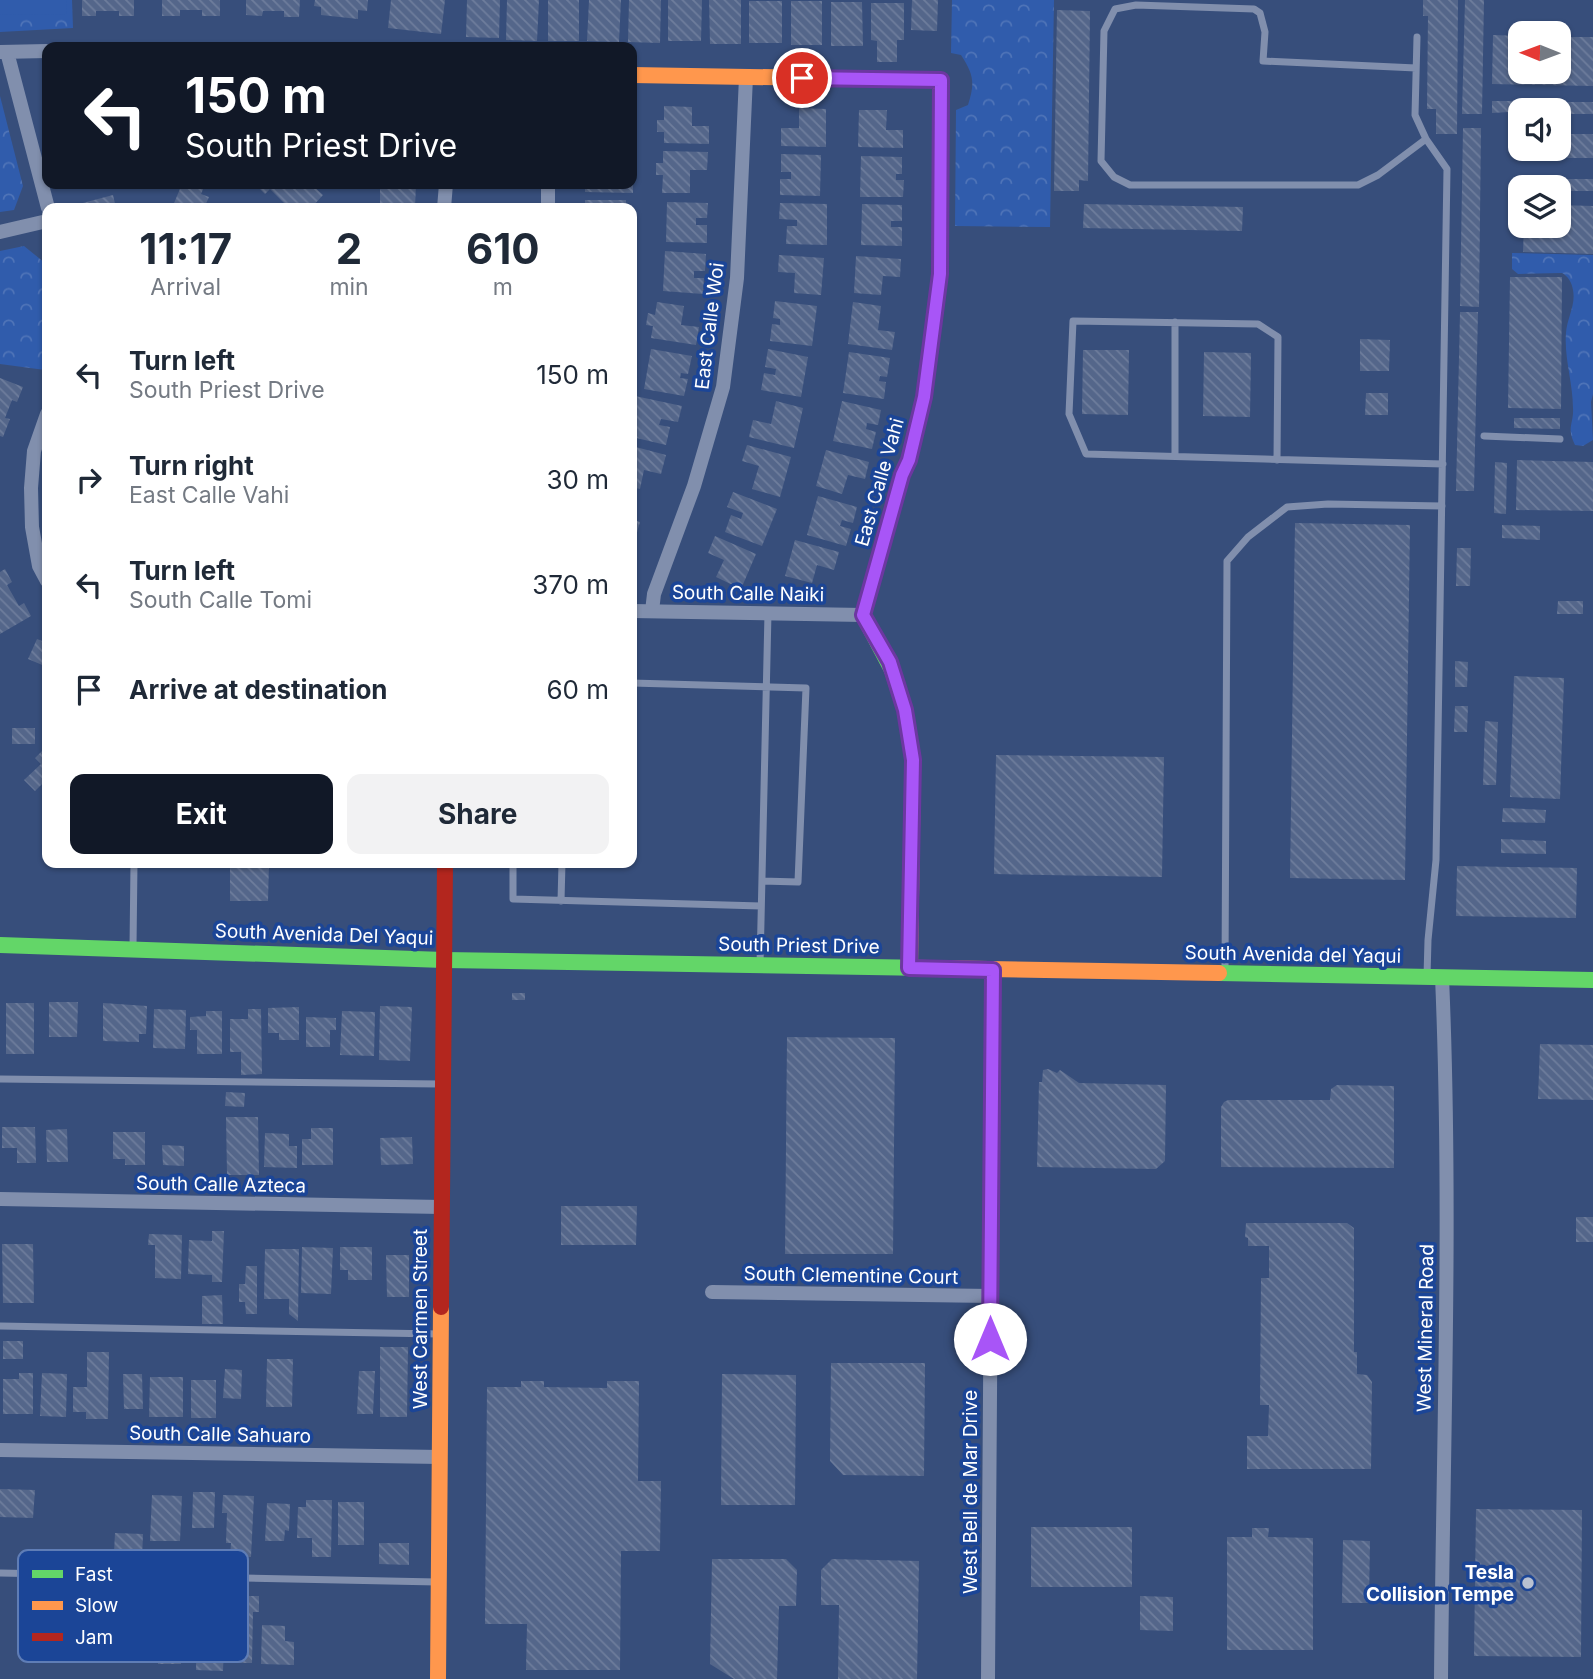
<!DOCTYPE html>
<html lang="en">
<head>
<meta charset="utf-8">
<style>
  :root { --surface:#fff; --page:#f2f2f3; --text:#1f2937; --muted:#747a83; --accent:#111827 }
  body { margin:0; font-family:Inter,sans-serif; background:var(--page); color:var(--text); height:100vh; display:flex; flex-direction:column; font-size:26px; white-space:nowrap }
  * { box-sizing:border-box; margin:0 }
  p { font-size:23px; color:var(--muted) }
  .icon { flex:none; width:38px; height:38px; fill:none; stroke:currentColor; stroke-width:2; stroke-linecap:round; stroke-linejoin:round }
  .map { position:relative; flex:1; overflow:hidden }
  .side { position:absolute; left:42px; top:203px; width:595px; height:665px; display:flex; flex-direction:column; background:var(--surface); border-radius:14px; box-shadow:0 2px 5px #0004 }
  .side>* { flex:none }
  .hud { position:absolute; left:42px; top:42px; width:595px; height:147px; border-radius:14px; box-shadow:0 2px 5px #0004; background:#111827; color:#fff; overflow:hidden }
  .needle { width:46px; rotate:271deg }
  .controls { position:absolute; left:1508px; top:21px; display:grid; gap:14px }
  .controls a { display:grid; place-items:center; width:63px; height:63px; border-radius:14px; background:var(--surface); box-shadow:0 2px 5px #0004; font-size:35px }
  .pin { position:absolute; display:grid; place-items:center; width:60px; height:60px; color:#fff; margin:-30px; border:4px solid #fff; border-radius:50%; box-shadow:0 2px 7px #0007 }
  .me { position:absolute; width:77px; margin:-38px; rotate:0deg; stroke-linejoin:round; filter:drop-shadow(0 0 5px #0008) }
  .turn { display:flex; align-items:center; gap:24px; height:147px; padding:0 28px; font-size:32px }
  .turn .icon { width:91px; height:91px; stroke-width:2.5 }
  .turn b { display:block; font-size:49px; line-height:60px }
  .eta { display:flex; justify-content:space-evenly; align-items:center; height:119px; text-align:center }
  .eta b { font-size:42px; font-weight:700; line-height:49px }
  .action { display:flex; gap:14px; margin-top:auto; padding:14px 28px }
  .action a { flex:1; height:80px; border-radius:14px; background:var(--accent); color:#fff; font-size:28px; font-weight:700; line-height:80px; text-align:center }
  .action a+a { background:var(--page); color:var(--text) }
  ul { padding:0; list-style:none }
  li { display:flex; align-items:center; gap:21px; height:105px; padding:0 28px }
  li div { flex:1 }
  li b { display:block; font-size:26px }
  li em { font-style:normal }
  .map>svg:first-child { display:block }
  .park { fill:url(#park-crowns) }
  .pitch { fill:#305cac }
  .building { fill:url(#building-back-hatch) }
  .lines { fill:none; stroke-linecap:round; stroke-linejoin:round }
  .lane { stroke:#818fad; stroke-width:7 }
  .street { stroke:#818fad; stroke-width:14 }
  .fast { stroke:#63d668; stroke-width:16 }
  .slow { stroke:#ff974d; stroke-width:16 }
  .jam { stroke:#b3261e; stroke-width:16 }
  .route-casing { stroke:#6d37a1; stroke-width:18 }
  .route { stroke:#a855f7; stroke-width:12 }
  .poi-dot { fill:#b9c1d1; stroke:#1b4597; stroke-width:2.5 }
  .labels { text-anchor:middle; stroke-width:7; stroke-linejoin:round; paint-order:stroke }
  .street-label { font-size:19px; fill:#fff; stroke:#1b4597 }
  .poi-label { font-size:19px; font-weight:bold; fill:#fff; stroke:#1b4597; text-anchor:end }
  .key { fill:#1b4597; stroke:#5f7db6; stroke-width:2 }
  .key-label { font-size:19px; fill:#fff }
</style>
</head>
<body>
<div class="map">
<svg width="1593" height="1679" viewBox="0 0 1593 1679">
  <defs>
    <pattern id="park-crowns" width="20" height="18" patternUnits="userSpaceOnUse" patternTransform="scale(1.75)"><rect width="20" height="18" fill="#305cac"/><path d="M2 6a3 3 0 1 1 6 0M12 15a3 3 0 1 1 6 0" fill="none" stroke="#4f74b8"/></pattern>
    <pattern id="building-back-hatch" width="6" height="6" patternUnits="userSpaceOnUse" patternTransform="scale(1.75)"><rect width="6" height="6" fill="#54668a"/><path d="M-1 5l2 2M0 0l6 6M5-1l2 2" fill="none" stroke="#6e7d9c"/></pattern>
  </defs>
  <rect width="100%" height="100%" fill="#374e7b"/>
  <path class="park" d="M0,0H72L73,28L0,32Z
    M952,0H1054L1050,227L955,226L956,110L968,105C975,83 974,75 961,55L951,53Z
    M0,96L23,186L14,210L0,212Z
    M24,246L45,263L47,269V367L45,370L0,364V251Z
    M1512,253L1593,255V394L1591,402L1593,440L1583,446L1575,445C1566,427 1574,424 1573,408C1573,383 1564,358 1566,333C1567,318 1576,305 1573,290C1572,283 1568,276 1562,273L1518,274L1512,269Z"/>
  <path class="pitch" d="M0,0H66L67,14L0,15Z"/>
  <path class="building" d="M82,0H134V16H119V11H96V16H82Z
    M162,0H220V16H202V10H180V16H162Z
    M246,0H300L299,17H284V11H263L262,16L246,15Z
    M315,0H368L367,11L358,10V19L321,15V7L314,6Z
    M391,0H445L441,34L388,28Z
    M467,0H500L499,38L466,37Z
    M507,0H539L537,41L506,40Z
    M548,0H579V41H548Z
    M589,0H621L619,42L587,41Z
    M629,0H661L660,43L628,42Z
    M668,0H702L701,41H668Z
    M709,0H741V44H710Z
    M912,0H938L937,31L911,30Z
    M1423,0H1458L1457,134H1436V109H1427L1428,16H1423Z
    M1465,0H1484L1482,114H1462Z
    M749,1H782V43H749Z
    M791,1H822V45H791Z
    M831,2H862L863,46H831Z
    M871,3H904V40H897V62H877V41L871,40Z
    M1057,10L1090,11L1088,181L1079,180V191H1054Z
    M1493,35L1521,36V72H1559V37H1593V86L1492,84Z
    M1492,101H1546V110L1492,113Z
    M1568,102H1593V114H1568Z
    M664,106L692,107V126H709V144L664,143V132H657V120H664Z
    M799,108L826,109V147L781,146V128H799Z
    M859,110H887L886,130H903V148L858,147Z
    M1463,128H1481L1479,307L1460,306Z
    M1567,134H1593V158H1567Z
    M1526,149H1550V157L1526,158Z
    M663,151L708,152L707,170H690V193H662L663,175H656V163H663Z
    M781,154L821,155L820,196L780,195V179H791V172H781Z
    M861,156L902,157V174H896V180H904L903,197H860Z
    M1516,177L1542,178V187L1516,189Z
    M1567,179H1593V191H1566Z
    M182,184H197L204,187L201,194L209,197L204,208H172Z
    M255,184H311L323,195L311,208H285L287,206L270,189L265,194Z
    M380,184H416L415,208H380Z
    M585,184H633V193L585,192Z
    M113,195L116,208H80L79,204Z
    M585,200H626V208H585Z
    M667,202L708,203L707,218H696V225H707V243L666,242Z
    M780,203L827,204V245L786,244L787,226H797V220L779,219Z
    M862,204L902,205V221H891V227H902V246L861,245Z
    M1084,204L1243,207L1242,231L1083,228Z
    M1559,205L1593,206V254L1523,252L1524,226H1559Z
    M665,251L706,254L705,271H694V278H704L703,294L663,291Z
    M779,255L824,258L821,295L794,293L795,273L778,272Z
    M856,256L901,259L900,277L883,276L881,295L854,293Z
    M1510,277H1562L1561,409L1508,408Z
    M775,301L817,306L812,346L770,341L772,324L780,325V319L773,318Z
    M657,302L684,306L681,325L699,327L696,345L651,338L653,326L646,325L648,313L655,315Z
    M853,302L881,306L878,330L895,332L892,350L848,344Z
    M1460,312H1478L1474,491H1456Z
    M1360,339L1390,340L1389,371H1360Z
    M651,349L692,356L688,374L681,373L680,378L688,379L684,396L644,389Z
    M768,349L808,357L801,397L761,390L764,373L775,375L776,369L765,367Z
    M1083,350H1129L1128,415L1082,414Z
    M849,352L890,358L887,377L880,376L879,381L886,382L884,399L843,393Z
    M1204,352L1251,353L1250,417L1203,416Z
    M0,378L23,387L17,402L12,400L5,418L10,419L3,437L0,436Z
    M1366,393H1388V415H1365Z
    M635,396L682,406L678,422L661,419L659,425L670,427L666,445L632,437V410Z
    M776,401L803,408L794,448L749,437L753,420L771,424Z
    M842,401L881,410L878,425L867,423L866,429L876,432L872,449L833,441Z
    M1514,418H1560V429L1514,428Z
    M747,445L791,457L780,497L752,489L759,466L742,461Z
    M632,446L666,455L661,474L644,470L640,489L632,487Z
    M826,450L869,462L865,479L848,475L842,494L816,486Z
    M1517,460L1593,462V511L1516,510Z
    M1495,462L1507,463L1506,514L1494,513Z
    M733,492L777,509L762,546L725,532L731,515L741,519L743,513L727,507Z
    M818,496L857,507L853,523L842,520L840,526L851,529L846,546L807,535Z
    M632,519L640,522L635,539L632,538Z
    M1295,523L1410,525L1405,880L1290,878Z
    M1502,525L1540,526V540L1502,538Z
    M715,536L756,554L741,589L716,577L724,560L708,553Z
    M795,540L839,552L834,570L817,565L812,583L785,576Z
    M1457,548H1471L1470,586H1456Z
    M5,569L12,582L7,585L19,606L24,603L31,616L0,634V572Z
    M1558,601H1583V614H1557Z
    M47,637V667L28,659L37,639L45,642Z
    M1455,661L1468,662L1467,687H1455Z
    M1514,676L1564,678L1560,799L1510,797Z
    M1455,706H1468L1467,732H1454Z
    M1485,721L1498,722L1496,785H1483Z
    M12,728H35V744H12Z
    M47,746V779L35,791L24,780L41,764L35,758Z
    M996,755L1164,757L1162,877L994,874Z
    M1503,808L1546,810L1545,823L1502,822Z
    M1501,839L1546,841V854L1501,853Z
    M230,863H269L268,901H230Z
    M1457,866L1577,868L1576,918L1456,916Z
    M512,993H525V1000H512Z
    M49,1002H78L77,1037H49Z
    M6,1003H34V1054H6Z
    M103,1003L147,1006L146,1034H139V1042L103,1041Z
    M380,1006L412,1007L410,1061L379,1060Z
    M299,1007V1040H279V1033H268V1008Z
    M154,1009L186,1010L185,1049L153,1048Z
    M248,1009H261L262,1074L241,1075V1052H230V1019H248Z
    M206,1011H222V1054H197V1030H190V1017L206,1016Z
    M342,1011L375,1012L374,1056L340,1055Z
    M306,1017L336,1018V1030H330V1047H306Z
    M787,1037L895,1038L893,1254H785Z
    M1540,1044L1593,1045V1100L1538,1099Z
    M1048,1069L1057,1073L1060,1070L1079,1083L1166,1085L1165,1161L1156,1169L1037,1167L1039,1082H1042L1043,1070Z
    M1337,1085L1394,1086V1168L1221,1167V1107L1224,1102L1228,1100H1330L1331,1089Z
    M226,1092L245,1093L244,1107L225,1106Z
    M226,1117H258L259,1175H227Z
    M2,1127H35L36,1163H17V1148H2Z
    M311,1128H333V1165H302V1139H311Z
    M67,1129L68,1162H47L46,1130Z
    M113,1132H145V1165H125V1159H113Z
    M265,1133L289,1134V1146H297V1168L264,1167Z
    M412,1137L413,1164L381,1165L380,1138Z
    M162,1145L184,1146V1166L163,1165Z
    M561,1206H637L636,1245H561Z
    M1576,1217H1593V1242H1576Z
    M1246,1223H1347L1354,1228V1352H1357V1374L1367,1375L1372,1382L1371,1469H1247V1436H1268L1269,1405H1260L1261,1278H1269V1246H1248V1238L1245,1237Z
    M212,1231H224L222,1282H212V1275L188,1274L189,1240L212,1241Z
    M149,1234L182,1235L181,1279L155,1278V1245H148Z
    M2,1244H33L34,1303H3Z
    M302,1247L333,1248L331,1294L301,1293Z
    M340,1247H372V1280H348V1270H340Z
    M265,1249H299L298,1321L289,1314V1299H264Z
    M386,1255H409V1297H387Z
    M246,1266H257V1314H246L245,1302H239V1284H245Z
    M222,1295L223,1324H202V1296Z
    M3,1341H23V1359H3Z
    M380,1347H408L407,1417H380Z
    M87,1352H109L108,1419H86V1412H73V1387H87Z
    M267,1359H293L292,1407H266Z
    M831,1363H925L924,1476L843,1475L830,1461Z
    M225,1369L242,1370L241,1399L223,1398Z
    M359,1371H375L373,1414H357Z
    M19,1373H33V1414H3V1379H19Z
    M42,1373L67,1374L66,1417L40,1416Z
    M123,1374H142L143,1409H124Z
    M722,1374L796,1375L795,1505H721Z
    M150,1377H183V1417H149Z
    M191,1380H216V1418H191Z
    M521,1381H544V1387L607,1388V1381H639L638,1481H661L660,1551H621L620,1670H526L527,1624H485L487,1387H521Z
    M0,1489L35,1490L33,1518L0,1517Z
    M193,1492H215L214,1528H192Z
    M152,1495L182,1496L180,1541H150Z
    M223,1495L254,1496L251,1557L230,1556L231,1543H226L227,1513H222Z
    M306,1500H332L331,1557H312V1538H297L298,1507H306Z
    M338,1502H364V1545H338Z
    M267,1503L290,1504L289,1531L285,1530L284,1541H265Z
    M1476,1509L1582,1510L1581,1657L1474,1656Z
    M1031,1527H1132V1587H1031Z
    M1252,1528H1269L1268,1537L1313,1538V1650H1227V1537H1252Z
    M115,1533L143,1534L142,1560L123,1559L124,1553H114Z
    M1343,1540L1370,1541L1369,1603H1342Z
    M379,1543H409V1565L379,1564Z
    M712,1559H786L797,1570L796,1606H779L777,1679H734L710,1664Z
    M832,1559L919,1561L917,1679H838L839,1605H821V1570Z
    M229,1596H259V1612H253L252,1663H225V1623H229Z
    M1140,1596L1173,1597V1631L1140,1630Z
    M158,1618H181V1664H158Z
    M197,1623L208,1624V1643H224L223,1671L196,1670Z
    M262,1625L285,1626V1641L294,1642V1665L261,1664Z"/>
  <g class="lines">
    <path class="lane" d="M1417,37L1415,115L1426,139L1447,169L1436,860L1428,940L1427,976
      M1416,68L1263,61L1265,32L1260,13L1254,9L1136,5L1115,9L1104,31L1101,161L1114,177L1130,185H1358L1378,175L1426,139
      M1484,436L1560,439
      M1175,456V322
      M1277,460L1278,337L1258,324L1073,321L1069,414L1086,454C1205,457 1324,461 1443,464
      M632,683L806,688L798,882L762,881
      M513,863V899L761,906
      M561,901L562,863
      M133,947L134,863
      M760,965L768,613
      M1225,973L1227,561L1248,537L1287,507L1328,504L1442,506
      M0,1079L440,1084
      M0,1326L439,1334
      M0,1573L437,1582"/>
    <path class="street" d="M0,52L47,51
      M7,52L48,208
      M444,208L446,184
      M548,208V184
      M0,232L47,221
      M47,414L34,451L31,488L32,527L39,566L47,581
      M632,611L863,615
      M652,611L654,594L694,486L723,387L737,278L746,77
      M0,1199L441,1207
      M712,1292L991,1296
      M0,1450L440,1457
      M988,1679L993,970
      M1441,1679C1443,1445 1452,1211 1442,977"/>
    <path class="fast" d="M892,670L863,615L902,475L909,460L924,397L940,274L941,173
      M0,945L444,960L929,968
      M1219,973L1593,980"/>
    <path class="slow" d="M632,75L941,80V173
      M892,670L905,710L913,760L910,968
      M929,968L1219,973
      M438,1679L441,1307"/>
    <path class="jam" d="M441,1307L445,863"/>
  </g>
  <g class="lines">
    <g class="route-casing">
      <path id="route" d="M802,78L941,80L940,274L924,397L909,460L902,475L863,615L890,662L905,710L913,760L909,968L993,970L990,1339"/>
    </g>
    <use href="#route" class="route"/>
  </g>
  <circle class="poi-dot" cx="1528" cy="1583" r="7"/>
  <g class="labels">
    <g class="street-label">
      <text transform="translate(709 326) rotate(-83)" y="7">East Calle Woi</text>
      <text transform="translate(879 482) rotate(-74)" y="7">East Calle Vahi</text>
      <text transform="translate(748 593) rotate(1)" y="7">South Calle Naiki</text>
      <text transform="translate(324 934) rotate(2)" y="7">South Avenida Del Yaqui</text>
      <text transform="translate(799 945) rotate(1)" y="7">South Priest Drive</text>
      <text transform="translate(1293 954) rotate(1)" y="7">South Avenida del Yaqui</text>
      <text transform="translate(221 1184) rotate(1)" y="7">South Calle Azteca</text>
      <text transform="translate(851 1275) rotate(1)" y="7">South Clementine Court</text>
      <text transform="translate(420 1319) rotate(-90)" y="7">West Carmen Street</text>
      <text transform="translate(1425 1328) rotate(-89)" y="7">West Mineral Road</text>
      <text transform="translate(220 1434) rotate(1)" y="7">South Calle Sahuaro</text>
      <text transform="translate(970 1492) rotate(-90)" y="7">West Bell de Mar Drive</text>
    </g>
    <g class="poi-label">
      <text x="1514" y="1579">Tesla<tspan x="1514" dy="22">Collision Tempe</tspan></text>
    </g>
  </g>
  <rect x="18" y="1550" width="230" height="112" rx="10" class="key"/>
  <rect x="32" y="1570" width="31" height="8" fill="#63d668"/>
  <rect x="32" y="1601" width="31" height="9" fill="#ff974d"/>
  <rect x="32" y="1633" width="31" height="8" fill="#b3261e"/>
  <g class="key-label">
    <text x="75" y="1581">Fast</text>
    <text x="75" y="1612">Slow</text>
    <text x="75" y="1644">Jam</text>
  </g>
</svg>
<div class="controls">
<a><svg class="needle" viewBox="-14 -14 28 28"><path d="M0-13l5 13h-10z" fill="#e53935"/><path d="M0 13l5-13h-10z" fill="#747a83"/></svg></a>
<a><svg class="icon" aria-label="sound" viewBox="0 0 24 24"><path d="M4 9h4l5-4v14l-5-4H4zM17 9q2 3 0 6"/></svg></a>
<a><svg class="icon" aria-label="layers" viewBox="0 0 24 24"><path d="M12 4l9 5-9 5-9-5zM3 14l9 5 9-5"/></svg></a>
</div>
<div class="pin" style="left:802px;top:78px;background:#d93025"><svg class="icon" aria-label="arrive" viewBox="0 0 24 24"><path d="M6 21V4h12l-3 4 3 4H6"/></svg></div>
<svg class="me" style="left:990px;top:1339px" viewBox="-20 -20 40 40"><circle r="19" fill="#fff"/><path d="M0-13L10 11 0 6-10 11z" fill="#a855f7"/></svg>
<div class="hud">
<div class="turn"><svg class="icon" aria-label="left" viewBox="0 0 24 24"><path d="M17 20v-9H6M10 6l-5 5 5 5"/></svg><div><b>150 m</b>South Priest Drive</div></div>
</div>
<section class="side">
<div class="eta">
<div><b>11:17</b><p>Arrival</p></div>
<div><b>2</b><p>min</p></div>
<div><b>610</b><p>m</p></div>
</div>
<ul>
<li><svg class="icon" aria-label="left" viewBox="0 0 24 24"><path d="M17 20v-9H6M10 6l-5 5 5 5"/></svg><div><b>Turn left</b><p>South Priest Drive</p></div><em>150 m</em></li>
<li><svg class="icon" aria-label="right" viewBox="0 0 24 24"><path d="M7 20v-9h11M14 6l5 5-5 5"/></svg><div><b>Turn right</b><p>East Calle Vahi</p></div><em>30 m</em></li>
<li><svg class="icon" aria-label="left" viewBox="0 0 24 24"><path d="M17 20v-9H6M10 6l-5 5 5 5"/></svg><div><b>Turn left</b><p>South Calle Tomi</p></div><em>370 m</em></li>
<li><svg class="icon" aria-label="arrive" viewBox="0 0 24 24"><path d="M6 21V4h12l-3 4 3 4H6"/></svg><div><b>Arrive at destination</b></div><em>60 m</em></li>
</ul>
<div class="action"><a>Exit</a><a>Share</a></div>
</section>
</div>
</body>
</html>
